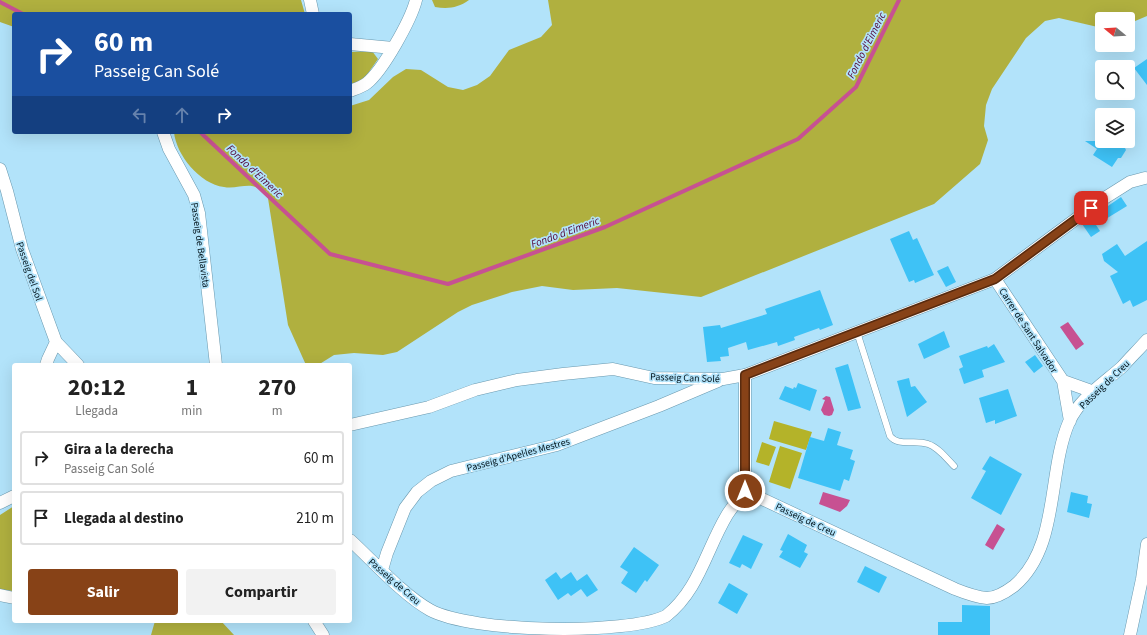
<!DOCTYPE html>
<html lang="es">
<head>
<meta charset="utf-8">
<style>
  :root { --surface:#fff; --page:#f2f2f2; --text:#222; --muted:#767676; --line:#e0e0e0; --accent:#874217 }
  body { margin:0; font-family:"Source Sans 3",sans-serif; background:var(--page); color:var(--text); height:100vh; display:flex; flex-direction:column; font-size:15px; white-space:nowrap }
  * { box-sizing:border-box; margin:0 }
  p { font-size:13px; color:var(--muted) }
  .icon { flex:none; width:22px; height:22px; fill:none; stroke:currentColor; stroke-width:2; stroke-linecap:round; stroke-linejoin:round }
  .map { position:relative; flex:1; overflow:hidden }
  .drawer { position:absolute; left:12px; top:363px; width:340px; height:260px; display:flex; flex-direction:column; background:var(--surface); border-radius:4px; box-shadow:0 4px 16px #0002 }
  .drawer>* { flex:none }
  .guide { position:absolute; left:12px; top:12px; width:340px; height:122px; border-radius:4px; box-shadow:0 4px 16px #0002; background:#1a4fa0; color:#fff; overflow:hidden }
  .needle { width:26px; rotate:288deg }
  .fabs { position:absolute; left:1095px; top:12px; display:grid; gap:8px }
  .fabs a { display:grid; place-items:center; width:40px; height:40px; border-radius:4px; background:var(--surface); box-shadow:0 4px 16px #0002; font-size:20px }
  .pin { position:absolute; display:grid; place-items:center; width:34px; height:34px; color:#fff; margin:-17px; border-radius:8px; box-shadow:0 2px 6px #0006 }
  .me { position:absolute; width:44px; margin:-22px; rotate:0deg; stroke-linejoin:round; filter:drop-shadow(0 0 3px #0008) }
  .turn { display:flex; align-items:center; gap:14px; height:84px; padding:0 16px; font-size:18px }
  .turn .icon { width:52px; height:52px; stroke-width:2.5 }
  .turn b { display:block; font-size:28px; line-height:34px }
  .lanes { display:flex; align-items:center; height:38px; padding:0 16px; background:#0003; justify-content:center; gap:20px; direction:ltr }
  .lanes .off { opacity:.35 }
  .eta { display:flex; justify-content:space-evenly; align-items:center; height:68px; text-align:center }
  .eta b { font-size:24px; font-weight:700; line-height:28px }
  .action { display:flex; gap:8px; margin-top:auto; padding:8px 16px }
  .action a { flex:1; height:46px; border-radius:4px; background:var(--accent); color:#fff; font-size:16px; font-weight:700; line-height:46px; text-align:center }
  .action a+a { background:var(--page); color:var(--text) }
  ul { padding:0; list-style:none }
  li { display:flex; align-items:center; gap:12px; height:54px; margin:0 8px 6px; padding:0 8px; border:2px solid var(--line); border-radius:4px }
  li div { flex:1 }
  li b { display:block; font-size:15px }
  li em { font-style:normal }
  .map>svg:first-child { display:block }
  .green { fill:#b4b329 }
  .forest { fill:#b0b03f }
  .water { fill:#c75192 }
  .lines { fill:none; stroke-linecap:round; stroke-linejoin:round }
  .stream { stroke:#c75192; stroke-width:4 }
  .building { fill:#3ec2f6 }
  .service-casing { stroke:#6998ae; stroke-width:7 }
  .minor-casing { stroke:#6998ae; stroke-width:13 }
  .service { stroke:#fff; stroke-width:6 }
  .minor { stroke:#fff; stroke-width:12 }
  .route-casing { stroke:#582b0f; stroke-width:10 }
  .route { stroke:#874217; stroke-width:7 }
  .labels { text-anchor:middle; stroke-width:3.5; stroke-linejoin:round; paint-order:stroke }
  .street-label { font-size:10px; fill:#02131b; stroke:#b2e3fa }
  .water-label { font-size:11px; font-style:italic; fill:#530436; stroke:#b2e3fa }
</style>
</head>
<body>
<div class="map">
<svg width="1147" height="635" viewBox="0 0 1147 635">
  <rect width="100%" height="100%" fill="#b2e3fa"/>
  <path class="green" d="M774,421L812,432L806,450L769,439Z
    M762,442L776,447L769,466L756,462Z
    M780,446L802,453L790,489L769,482Z"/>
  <path class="forest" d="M0,0H301L305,14H14V27L0,22Z
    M432,0H469C458,8 448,9 435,7Z
    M548,0H1147V16L1128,24V19H1102V28L1059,18L1045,21L1026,38L992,89L986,105L984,126L988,140L980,164L934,204L701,297L617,288L573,290L542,286L512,292L472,305L458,312L397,352L383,355L354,353L334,355L318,365H306L288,325L267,192C262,190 257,187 252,186C243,185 233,189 224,187C200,184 176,155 174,132H350V106L369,100L393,77L406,69L421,70L448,87L463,90L477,85L490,76L509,50L541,37L552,25Z
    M372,51L378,59L364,79L350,85V52Z
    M14,506V591L0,590V515Z
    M155,621H221L234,635H151Z"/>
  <path class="water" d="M1068,322L1084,344L1076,350L1060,327Z
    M826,396L830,397L834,410L832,415L829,416L824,415L821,410L825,400L822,399Z
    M823,492L850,500L847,506L840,512L819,504Z
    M997,524L1005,529L993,550L985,545Z"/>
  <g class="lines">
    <path class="stream" d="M0,2L23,14
      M200,132L330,254L448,284L605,227L798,139L856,87L899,0"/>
  </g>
  <path class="building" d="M1147,59V85L1134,68Z
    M1085,141H1130L1125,148L1126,150L1121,158H1118L1112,167L1093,155L1097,149Z
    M1121,197L1127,206L1096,225L1100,231L1091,237L1082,224Z
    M909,231L913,240L917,238L934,275L915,283L914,280L909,282L890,239Z
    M1147,241V300L1133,307L1130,300L1123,304L1110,276L1118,272L1104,261L1102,254L1117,244L1125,256Z
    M948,266L956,282L946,287L937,271Z
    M820,290L833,325L820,330L819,328L794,337L795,340L778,346L777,342L748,350L746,342L728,348L729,356L720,357L721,361L707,362L703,327L720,325L721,328L767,314L765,309Z
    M944,331L950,347L924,359L918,344Z
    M994,344L1005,362L982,370L984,377L964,384L959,369L963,367L959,356L987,346L988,348Z
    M1035,355L1043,366L1034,373L1025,362Z
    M848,364L861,408L848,411L835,368Z
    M909,378L911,387L915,386L927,402L907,417L897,381Z
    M798,383L817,390L810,411L779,399L785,386L793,389L794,387L796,388Z
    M1008,389L1017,416L995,424V420L986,423L979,398Z
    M828,428L841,432L837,445L853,450L850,459L855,461L849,481L844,479L840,491L798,478L810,437L824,441Z
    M990,456L1022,474L1001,515L971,498L986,471L982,469Z
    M1071,492L1088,496L1087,503L1092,504L1089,518L1067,512Z
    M788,534L807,545L804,552L808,554L800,568L779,557L783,551L780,550Z
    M743,535L763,544L751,569L742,564L740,568L729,563Z
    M634,547L659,565L647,582L645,580L636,593L621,583L628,572L620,567Z
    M865,566L887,577L879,593L857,582Z
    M556,572L561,579L571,572L577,581L587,574L598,590L587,597L581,589L571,596L568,593L558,600L545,580Z
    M729,583L748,594L737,614L718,603Z
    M962,605L990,606V635H938V622H962Z"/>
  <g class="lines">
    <g class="service-casing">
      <path id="service" d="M857,332L890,436C898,447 916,439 928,444C938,447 947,459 954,466"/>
    </g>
    <g class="minor-casing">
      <path id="minor" d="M310,0L313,14
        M350,44L393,48
        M350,91C355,89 362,87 367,83C383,70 411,20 416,0
        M163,132L169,149L194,195L199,213L216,365
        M0,169L7,191L22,249L56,342L78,365
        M995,279L1063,381L1094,392
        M46,365L48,359L56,342
        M745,375V491
        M1063,381L1070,421
        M350,425L429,407L475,390L517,380L563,374L613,369L654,378L723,379L745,375L995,279L1103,199L1130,182L1145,178
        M745,491L955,589C965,593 975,597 987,598C997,598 1006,592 1014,586C1060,547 1047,473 1069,422C1079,399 1104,383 1122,367C1130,358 1139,349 1147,340
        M0,503L14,496
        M350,540C373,561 403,595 430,610C473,633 627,635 666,616C699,590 706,550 727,515C732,507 739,499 745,491
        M382,570L387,553L405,508L417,492L431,481L451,471L557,445L659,406L718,381
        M0,595L14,598
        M314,621L323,635
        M1130,635L1142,579L1147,544"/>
    </g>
    <use href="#service" class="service"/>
    <use href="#minor" class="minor"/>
  </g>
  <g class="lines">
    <g class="route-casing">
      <path id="route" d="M745,491V375L995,279L1091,208"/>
    </g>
    <use href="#route" class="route"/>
  </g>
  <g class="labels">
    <g class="street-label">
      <text transform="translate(201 245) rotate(82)" y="4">Passeig de Bellavista</text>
      <text transform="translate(30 271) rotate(71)" y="4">Passeig del Sol</text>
      <text transform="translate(1029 330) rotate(57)" y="4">Carrer de Sant Salvador</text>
      <text transform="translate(685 377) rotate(2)" y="4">Passeig Can Solé</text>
      <text transform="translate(1104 384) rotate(-44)" y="4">Passeig de Creu</text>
      <text transform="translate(518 454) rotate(-15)" y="4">Passeig d'Apel·les Mestres</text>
      <text transform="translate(806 519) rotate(25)" y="4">Passeig de Creu</text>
      <text transform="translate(395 581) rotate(41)" y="4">Passeig de Creu</text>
    </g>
    <g class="water-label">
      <text transform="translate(866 45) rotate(-63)" y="4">Fondo d'Eimeric</text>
      <text transform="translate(255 171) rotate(43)" y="4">Fondo d'Eimeric</text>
      <text transform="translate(565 232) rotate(-20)" y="4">Fondo d'Eimeric</text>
    </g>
  </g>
</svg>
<div class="fabs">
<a><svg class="needle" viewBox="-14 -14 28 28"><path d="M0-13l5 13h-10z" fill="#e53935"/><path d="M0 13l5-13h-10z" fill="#767676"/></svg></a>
<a><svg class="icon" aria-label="search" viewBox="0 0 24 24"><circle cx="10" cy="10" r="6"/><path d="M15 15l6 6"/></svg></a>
<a><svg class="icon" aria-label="layers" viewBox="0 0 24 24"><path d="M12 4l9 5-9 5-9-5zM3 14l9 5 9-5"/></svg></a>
</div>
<div class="pin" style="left:1091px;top:208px;background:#d93025"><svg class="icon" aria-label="arrive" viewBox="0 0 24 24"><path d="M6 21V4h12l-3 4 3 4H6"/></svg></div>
<svg class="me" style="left:745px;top:491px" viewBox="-20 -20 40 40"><circle r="17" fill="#874217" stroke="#fff" stroke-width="3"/><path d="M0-11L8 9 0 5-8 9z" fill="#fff"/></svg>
<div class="guide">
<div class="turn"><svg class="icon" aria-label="right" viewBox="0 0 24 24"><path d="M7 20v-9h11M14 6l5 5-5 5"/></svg><div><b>60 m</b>Passeig Can Solé</div></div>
<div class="lanes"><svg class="icon off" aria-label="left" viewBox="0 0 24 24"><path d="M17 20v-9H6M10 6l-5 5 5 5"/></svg><svg class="icon off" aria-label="ahead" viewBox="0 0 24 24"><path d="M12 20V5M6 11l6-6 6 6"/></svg><svg class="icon" aria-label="right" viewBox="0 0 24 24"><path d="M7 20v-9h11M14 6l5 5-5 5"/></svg></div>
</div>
<section class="drawer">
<div class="eta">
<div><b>20:12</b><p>Llegada</p></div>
<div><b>1</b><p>min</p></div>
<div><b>270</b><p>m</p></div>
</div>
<ul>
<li><svg class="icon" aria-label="right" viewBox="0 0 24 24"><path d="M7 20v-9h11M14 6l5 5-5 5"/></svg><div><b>Gira a la derecha</b><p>Passeig Can Solé</p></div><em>60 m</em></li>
<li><svg class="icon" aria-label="arrive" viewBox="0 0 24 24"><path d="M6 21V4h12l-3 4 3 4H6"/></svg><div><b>Llegada al destino</b></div><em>210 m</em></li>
</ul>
<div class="action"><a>Salir</a><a>Compartir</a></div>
</section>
</div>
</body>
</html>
